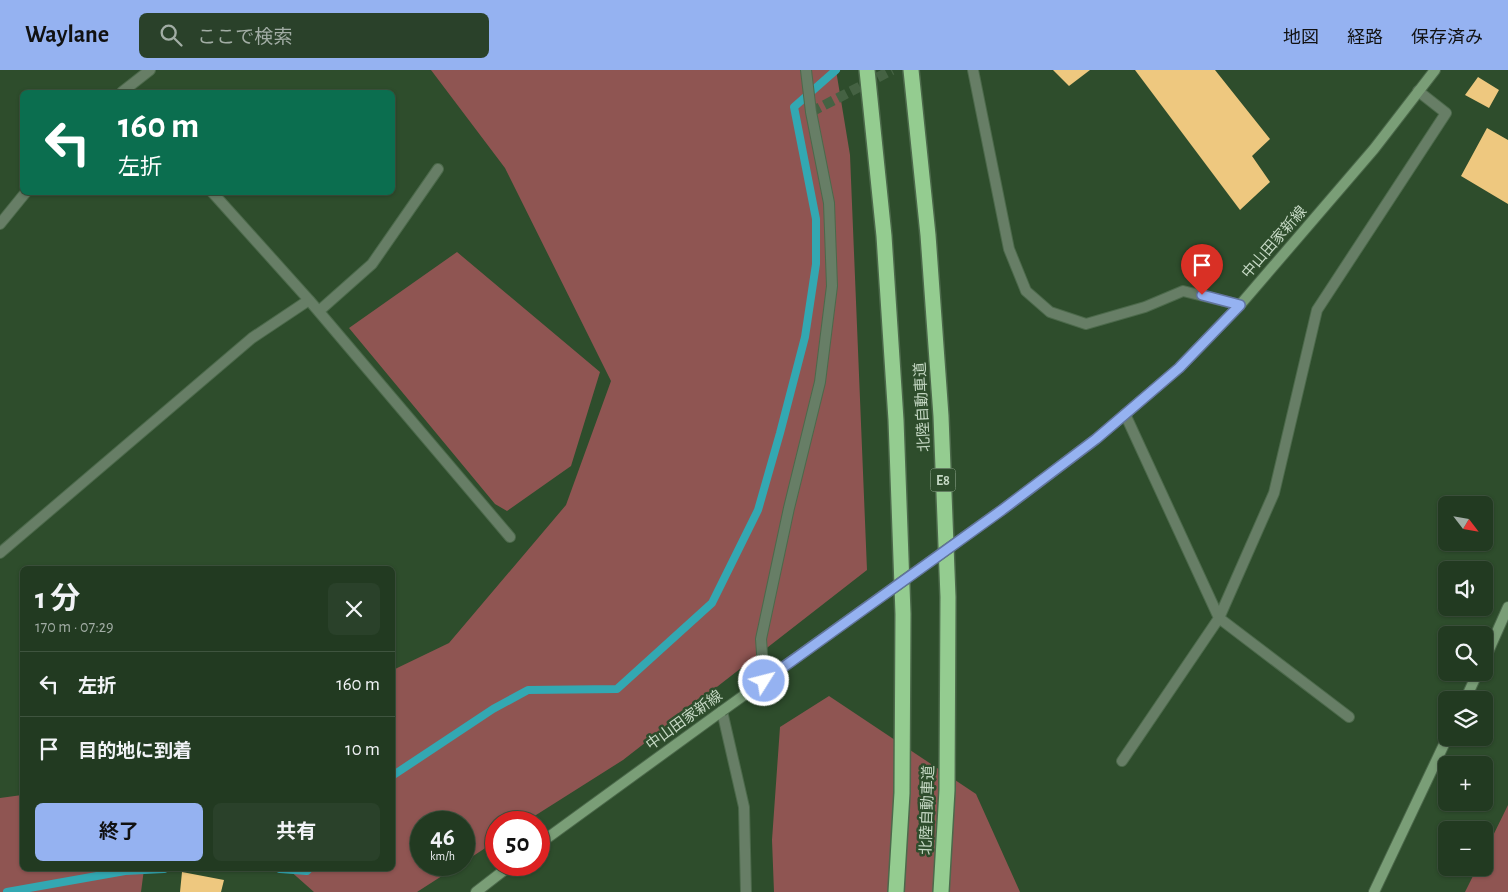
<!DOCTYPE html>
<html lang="ja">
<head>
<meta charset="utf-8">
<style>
  :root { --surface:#223a21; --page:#2a412a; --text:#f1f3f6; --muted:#a2ada5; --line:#3f543f; --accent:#95b2f1 }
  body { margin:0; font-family:"Alegreya Sans","Noto Sans JP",sans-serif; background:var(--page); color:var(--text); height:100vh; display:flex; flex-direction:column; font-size:19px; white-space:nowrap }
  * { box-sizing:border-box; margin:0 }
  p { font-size:16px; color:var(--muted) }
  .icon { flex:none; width:28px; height:28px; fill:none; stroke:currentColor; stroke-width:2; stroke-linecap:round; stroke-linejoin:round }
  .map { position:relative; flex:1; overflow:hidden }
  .sheet { position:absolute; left:20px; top:496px; width:375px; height:305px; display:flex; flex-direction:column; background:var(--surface); border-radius:8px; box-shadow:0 1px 4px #0004,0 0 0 1px var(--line) }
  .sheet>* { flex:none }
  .top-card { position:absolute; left:20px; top:20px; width:375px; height:105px; border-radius:8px; box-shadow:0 1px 4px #0004,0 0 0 1px var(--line); background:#0b6e4f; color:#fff; overflow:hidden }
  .needle { width:32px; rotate:121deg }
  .tools { position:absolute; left:1438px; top:426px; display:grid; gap:10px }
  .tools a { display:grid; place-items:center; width:55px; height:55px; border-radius:8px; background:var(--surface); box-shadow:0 1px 4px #0004,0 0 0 1px var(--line); font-size:25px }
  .speed { position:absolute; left:410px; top:741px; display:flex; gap:10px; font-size:25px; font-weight:700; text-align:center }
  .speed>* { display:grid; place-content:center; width:65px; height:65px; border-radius:50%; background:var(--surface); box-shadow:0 1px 4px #0004,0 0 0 1px var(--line); line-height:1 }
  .speed small { font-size:12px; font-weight:400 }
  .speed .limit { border:8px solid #d22; background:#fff; color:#111 }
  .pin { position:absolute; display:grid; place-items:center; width:42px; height:42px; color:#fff; margin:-51px -21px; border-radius:50% 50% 50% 0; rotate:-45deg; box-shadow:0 0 5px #0007 }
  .pin .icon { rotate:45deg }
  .me { position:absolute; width:55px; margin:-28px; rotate:54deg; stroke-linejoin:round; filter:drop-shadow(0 0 4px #0008) }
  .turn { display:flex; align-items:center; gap:18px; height:105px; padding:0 15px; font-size:22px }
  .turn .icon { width:65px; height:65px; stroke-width:2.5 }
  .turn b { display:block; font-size:35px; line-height:42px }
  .round { display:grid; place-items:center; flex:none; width:52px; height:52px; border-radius:8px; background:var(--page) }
  .summary { display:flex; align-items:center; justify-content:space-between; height:85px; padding:0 15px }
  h1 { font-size:30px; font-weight:700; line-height:38px }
  .action { display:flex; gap:10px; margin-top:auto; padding:10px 15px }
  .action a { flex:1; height:58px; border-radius:8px; background:var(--accent); color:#111; font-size:20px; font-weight:700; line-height:58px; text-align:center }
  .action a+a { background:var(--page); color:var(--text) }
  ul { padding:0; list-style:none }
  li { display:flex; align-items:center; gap:15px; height:65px; padding:0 15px; border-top:1px solid var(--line) }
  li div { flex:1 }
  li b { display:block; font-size:19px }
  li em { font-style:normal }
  header { display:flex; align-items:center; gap:30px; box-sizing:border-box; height:70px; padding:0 25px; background:var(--accent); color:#111 }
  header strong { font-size:24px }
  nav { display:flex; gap:28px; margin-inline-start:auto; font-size:18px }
  .search { width:350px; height:45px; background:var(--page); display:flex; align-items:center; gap:12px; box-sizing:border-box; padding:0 18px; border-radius:8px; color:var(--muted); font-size:19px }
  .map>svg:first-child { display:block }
  .green { fill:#8f5552 }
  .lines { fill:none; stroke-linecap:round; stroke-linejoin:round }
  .stream { stroke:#33a8b2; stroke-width:8 }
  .building { fill:#eec87f }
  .street-tunnel { stroke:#456243; stroke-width:10; stroke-dasharray:10 5; stroke-linecap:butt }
  .street-casing { stroke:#4c694b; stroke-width:12 }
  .secondary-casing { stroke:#4c694b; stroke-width:12 }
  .highway-casing { stroke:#4c694b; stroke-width:18 }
  .street { stroke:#677e66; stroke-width:10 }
  .secondary { stroke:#7a9e77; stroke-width:10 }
  .highway { stroke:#94cc90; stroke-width:15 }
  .secondary-bridge-casing { stroke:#4c694b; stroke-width:12; stroke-linecap:butt }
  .secondary-bridge { stroke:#7a9e77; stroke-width:10 }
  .route-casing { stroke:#61749d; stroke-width:12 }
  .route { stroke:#95b2f1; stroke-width:9 }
  .labels { text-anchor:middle; stroke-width:5; stroke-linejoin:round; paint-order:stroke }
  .shield { fill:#2e4d2c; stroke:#98af97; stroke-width:1 }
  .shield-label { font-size:14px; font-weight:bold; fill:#c6d9c5 }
  .street-label { font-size:15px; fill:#c6d9c5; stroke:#2e4d2c }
</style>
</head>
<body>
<header>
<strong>Waylane</strong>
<div class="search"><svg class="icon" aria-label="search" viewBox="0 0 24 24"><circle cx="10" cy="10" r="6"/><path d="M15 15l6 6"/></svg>ここで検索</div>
<nav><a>地図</a><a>経路</a><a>保存済み</a></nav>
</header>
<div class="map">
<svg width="1508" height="822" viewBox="0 0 1508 822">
  <rect width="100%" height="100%" fill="#2e4d2c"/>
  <path class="green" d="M431,0H836L850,85L867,500L623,690L525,752H496V771L464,792V752H421V795H459L417,822H314L288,799H392L393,600L449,573L566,435L611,311L505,98Z
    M457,182L600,302L571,396L507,441L495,434L349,258Z
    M829,626L976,724L1020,822H774L772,770L780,657Z
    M22,725V799H144L141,822H0V728Z
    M1508,735V822H1465L1477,798H1484V784Z"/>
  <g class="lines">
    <path class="stream" d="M392,706L493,639L528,620L617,619L712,533L758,440L780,363L805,267L816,194V149L794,37L836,0
      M280,799L307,801L309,799
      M7,822L125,801L164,799"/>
  </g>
  <path class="building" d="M1053,0H1090L1069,16Z
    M1135,0H1215L1270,69L1252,86L1270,112L1240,140Z
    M1478,7L1499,20L1489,38L1465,25Z
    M1487,58L1508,70V134L1461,106Z
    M182,802L224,810L221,822H180Z"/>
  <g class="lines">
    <path class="street-tunnel" d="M811,42L892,0"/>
    <g class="street-casing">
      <path id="street" d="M973,0L1009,179L1026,221L1050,242L1086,254L1145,237L1183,221L1240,235
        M122,22L150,0
        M212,122L309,230L510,467
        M0,154L26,122
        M319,241L372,194L438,99
        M1125,344L1219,548L1349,647
        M0,483L252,268L309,230
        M764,611L761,569L789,438L820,312L832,216L829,133L811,42L806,0
        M722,641L744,737L746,822
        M1122,691L1219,548L1274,423L1317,240L1446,43L1418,21"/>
    </g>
    <g class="secondary-casing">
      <path id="secondary" d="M1002,440L1096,369L1179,298L1240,235L1374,79L1435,0
        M1484,591L1508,537
        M1465,630L1478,602
        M539,774L722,641
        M476,822L511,795
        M1374,822L1447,668"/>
    </g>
    <g class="highway-casing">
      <path id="highway" d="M867,0L884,166L896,350L903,544L902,723L896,822
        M911,0L928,165L941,346L948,527L947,720L941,822"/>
    </g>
    <use href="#street" class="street"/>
    <use href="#secondary" class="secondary"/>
    <use href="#highway" class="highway"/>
    <g class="secondary-bridge-casing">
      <path id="secondary-bridge" d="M722,641L1002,440"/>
    </g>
    <use href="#secondary-bridge" class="secondary-bridge"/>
  </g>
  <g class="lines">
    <g class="route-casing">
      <path id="route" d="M764,611L1002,440L1096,369L1179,298L1240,235L1202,225"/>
    </g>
    <use href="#route" class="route"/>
  </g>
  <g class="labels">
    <rect class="shield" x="930.5" y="398.5" width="25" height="23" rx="4"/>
    <g class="shield-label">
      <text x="943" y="415">E8</text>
    </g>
    <g class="street-label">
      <text transform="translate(1274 172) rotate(-49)" y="5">中山田家新線</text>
      <text transform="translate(922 337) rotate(-93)" y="5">北陸自動車道</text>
      <text transform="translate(684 650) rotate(-36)" y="5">中山田家新線</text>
      <text transform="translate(927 740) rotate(-88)" y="5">北陸自動車道</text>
    </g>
  </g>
</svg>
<div class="tools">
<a><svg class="needle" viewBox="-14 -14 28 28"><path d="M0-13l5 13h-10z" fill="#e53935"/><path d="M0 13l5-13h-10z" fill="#a2ada5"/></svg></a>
<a><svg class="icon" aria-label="sound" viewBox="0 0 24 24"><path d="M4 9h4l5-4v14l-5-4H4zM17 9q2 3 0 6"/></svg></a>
<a><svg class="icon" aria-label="search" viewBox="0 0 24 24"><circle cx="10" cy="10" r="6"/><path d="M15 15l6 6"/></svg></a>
<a><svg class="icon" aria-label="layers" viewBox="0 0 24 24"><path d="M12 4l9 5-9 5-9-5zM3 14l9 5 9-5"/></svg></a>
<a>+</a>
<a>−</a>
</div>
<div class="speed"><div>46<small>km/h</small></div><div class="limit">50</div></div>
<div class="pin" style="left:1202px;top:225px;background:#d93025"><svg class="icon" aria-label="arrive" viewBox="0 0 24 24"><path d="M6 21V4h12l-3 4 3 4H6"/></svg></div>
<svg class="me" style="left:764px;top:611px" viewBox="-20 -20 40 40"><circle r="17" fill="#95b2f1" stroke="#fff" stroke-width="3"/><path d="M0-11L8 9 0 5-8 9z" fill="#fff"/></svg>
<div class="top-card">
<div class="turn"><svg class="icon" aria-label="left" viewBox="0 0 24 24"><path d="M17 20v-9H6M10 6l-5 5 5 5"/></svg><div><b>160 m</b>左折</div></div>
</div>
<section class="sheet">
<div class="summary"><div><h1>1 分</h1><p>170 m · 07:29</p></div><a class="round"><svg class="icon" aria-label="close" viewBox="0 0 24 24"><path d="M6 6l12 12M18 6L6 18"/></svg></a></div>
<ul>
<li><svg class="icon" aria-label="left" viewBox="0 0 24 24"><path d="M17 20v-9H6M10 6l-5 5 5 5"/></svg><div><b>左折</b></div><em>160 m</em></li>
<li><svg class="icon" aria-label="arrive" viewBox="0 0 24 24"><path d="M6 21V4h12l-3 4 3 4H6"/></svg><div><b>目的地に到着</b></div><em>10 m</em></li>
</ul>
<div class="action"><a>終了</a><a>共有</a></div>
</section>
</div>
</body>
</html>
